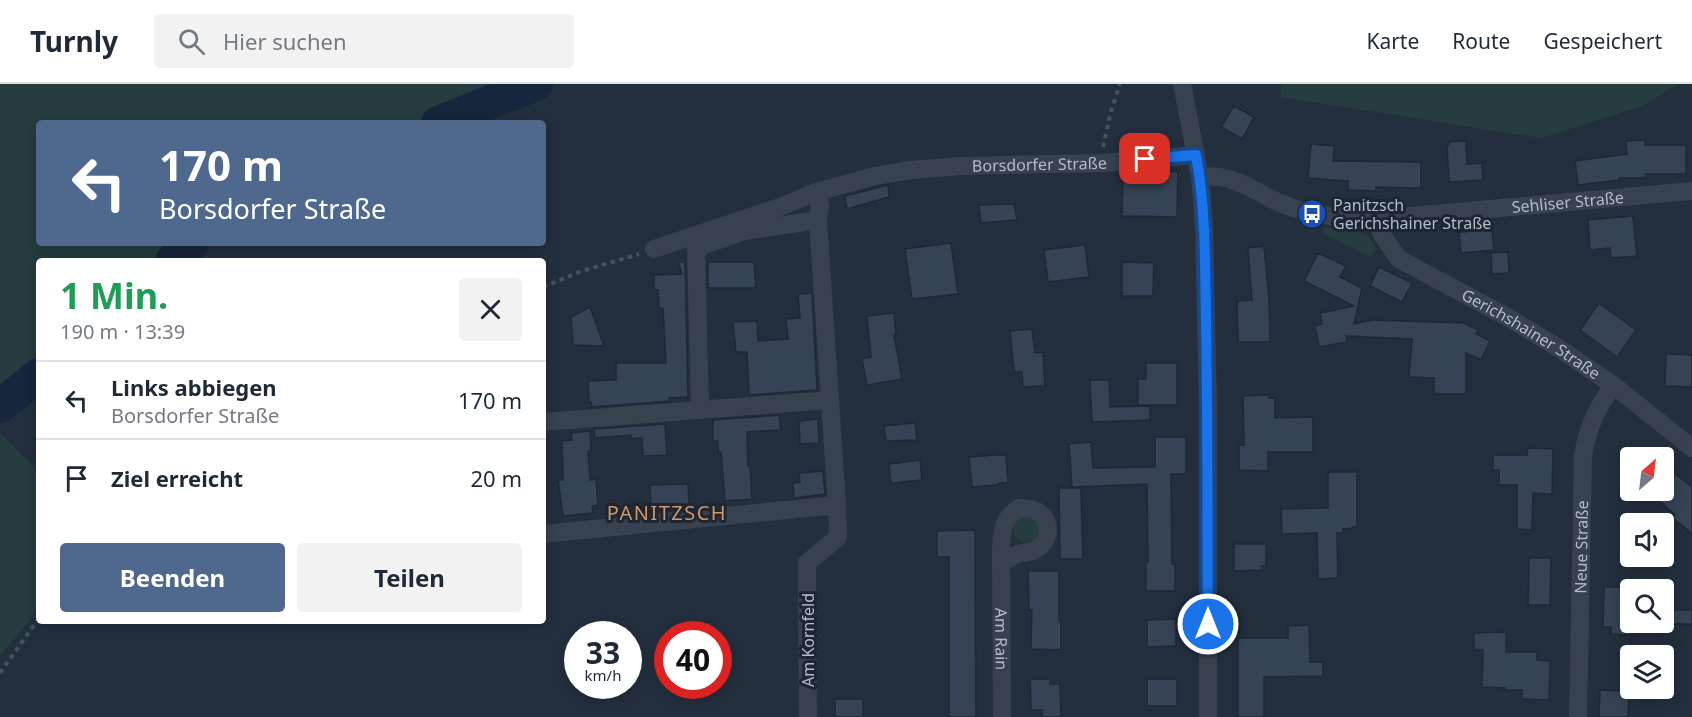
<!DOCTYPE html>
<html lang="de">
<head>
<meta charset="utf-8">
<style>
  :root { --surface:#fff; --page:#f2f2f3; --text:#1f2937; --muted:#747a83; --line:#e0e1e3; --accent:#4f688e }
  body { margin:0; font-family:"Noto Sans",sans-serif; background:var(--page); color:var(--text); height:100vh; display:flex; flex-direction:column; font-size:22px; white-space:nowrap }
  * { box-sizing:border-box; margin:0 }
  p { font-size:20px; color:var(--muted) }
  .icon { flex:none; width:33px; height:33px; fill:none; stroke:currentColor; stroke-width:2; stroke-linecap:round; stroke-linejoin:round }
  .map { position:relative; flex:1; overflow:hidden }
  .side { position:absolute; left:36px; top:174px; width:510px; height:366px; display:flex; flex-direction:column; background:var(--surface); border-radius:6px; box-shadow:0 3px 15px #0003 }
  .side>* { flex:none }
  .banner { position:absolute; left:36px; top:36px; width:510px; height:126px; border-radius:6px; box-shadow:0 3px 15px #0003; background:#4f688e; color:#fff; overflow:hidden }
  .needle { width:39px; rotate:28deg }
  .controls { position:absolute; left:1620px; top:363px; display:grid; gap:12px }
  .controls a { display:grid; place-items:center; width:54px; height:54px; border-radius:6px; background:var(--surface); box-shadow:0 3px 15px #0003; font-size:30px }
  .speed { position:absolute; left:564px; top:537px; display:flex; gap:12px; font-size:30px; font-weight:700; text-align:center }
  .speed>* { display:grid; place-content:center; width:78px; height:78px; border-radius:50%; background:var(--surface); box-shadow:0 3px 15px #0003; line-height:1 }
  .speed small { font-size:15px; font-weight:400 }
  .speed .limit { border:9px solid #d22; background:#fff; color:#111 }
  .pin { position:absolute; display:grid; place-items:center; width:51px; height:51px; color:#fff; margin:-26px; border-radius:12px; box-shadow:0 3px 9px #0006 }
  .me { position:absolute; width:66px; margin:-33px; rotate:0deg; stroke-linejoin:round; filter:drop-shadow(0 0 4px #0008) }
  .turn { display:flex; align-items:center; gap:21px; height:126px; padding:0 24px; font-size:27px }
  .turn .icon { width:78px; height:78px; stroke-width:2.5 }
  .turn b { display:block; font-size:42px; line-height:51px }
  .round { display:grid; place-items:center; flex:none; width:63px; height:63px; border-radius:6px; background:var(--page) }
  .head { display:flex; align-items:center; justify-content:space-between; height:102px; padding:0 24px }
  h1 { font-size:36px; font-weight:700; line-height:45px; color:#1e9e55 }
  .primary-button { display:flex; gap:12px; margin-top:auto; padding:12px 24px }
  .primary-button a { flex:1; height:69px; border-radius:6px; background:var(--accent); color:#fff; font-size:24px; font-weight:700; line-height:69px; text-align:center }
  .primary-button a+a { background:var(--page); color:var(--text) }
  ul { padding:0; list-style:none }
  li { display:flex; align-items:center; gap:18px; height:78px; padding:0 24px; border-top:2px solid var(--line) }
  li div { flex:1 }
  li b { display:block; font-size:22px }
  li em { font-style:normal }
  header { display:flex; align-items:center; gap:36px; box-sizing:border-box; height:84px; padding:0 30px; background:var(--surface); border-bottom:2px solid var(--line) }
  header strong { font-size:28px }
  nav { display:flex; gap:33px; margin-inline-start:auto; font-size:21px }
  .search { width:420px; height:54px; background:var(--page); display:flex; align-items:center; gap:15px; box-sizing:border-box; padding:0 21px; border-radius:6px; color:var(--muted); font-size:22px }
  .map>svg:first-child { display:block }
  .green { fill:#263c3f }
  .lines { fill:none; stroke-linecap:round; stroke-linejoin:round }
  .river { stroke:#17263c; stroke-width:34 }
  .building { fill:#364354; stroke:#1f2835; stroke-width:1.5 }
  .path { stroke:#3f5557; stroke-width:4; stroke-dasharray:4.5 4.5; stroke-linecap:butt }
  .minor { stroke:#38414e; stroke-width:18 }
  .route-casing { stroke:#114b97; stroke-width:15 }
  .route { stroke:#1a73e8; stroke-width:10 }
  .labels { text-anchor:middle; stroke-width:6; stroke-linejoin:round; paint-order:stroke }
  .street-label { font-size:16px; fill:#b4bcc9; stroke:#1d2633 }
  .poi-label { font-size:16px; fill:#b4bcc9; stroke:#1d2633; text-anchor:start }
  .quarter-label { font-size:20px; letter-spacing:1.5px; fill:#d59563; stroke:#1d2633 }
</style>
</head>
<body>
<header>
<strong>Turnly</strong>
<div class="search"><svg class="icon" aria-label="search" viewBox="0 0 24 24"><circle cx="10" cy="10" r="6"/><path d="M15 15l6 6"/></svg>Hier suchen</div>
<nav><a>Karte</a><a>Route</a><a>Gespeichert</a></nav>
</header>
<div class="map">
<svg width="1692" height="633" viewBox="0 0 1692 633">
  <rect width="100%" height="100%" fill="#242f3e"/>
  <path class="green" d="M0,0H507L414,39H39V159H178L157,177H39V275L0,308Z
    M1281,0H1678L1643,22L1541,54L1281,13Z
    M1323,143L1364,149L1369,153L1377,165L1371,172L1366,171L1322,149Z
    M0,349L39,388V525L0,572Z
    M1019,432L1036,433L1041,448L1035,457L1024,459L1015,452L1013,441Z"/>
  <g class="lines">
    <path class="river" d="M438,39L536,0
      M172,177L192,159
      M0,322L39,291"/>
  </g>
  <path class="building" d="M1234,22L1254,33L1242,55L1221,43Z
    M1645,56V61H1686V90H1646V94H1619V96L1578,101L1575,77L1627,70L1626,57Z
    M1466,57L1467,80L1482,79L1483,96L1449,98L1447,61H1449V58Z
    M1311,60L1334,62L1333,77L1421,78V104L1376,103V107L1348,106V97L1308,94Z
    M1135,87L1178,88L1177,133L1122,132L1123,88Z
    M888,101L889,113L847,125L845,112Z
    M1014,120L1017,136L981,139L979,121Z
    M1633,132L1637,172L1611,174L1610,164L1590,166L1588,136Z
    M1492,146L1494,166L1461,169L1459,148Z
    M951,159L958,210L912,215L905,165Z
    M1085,161L1089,193L1048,198L1044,166Z
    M1264,162L1269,216L1270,258H1238L1237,217L1252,216L1248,164Z
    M1508,168L1509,189L1492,190L1491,169Z
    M1318,169L1346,182L1340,193L1362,204L1354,240L1372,236L1464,239L1478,246L1476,250L1490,257L1481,276L1466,269V310H1434V294L1409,293L1412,255L1346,252L1347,258L1319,263L1315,242L1322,240L1320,229L1354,222L1304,197Z
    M678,178H685L688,313L669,314L670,317L592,323L591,318H589L588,297L616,296V279H666L663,224H659L658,206H654V191L682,190Z
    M708,178H754L756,204H708Z
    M1122,178L1154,179L1153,212H1122Z
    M1379,183L1412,199L1402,218L1370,202Z
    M812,209L817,306L749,311L747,268H736L733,238L757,237L758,257L788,255L786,235L800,234L798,210Z
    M1599,219L1636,246L1617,273L1580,246Z
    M590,223L604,262L573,261L571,233Z
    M894,229L896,251H894L902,295L867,301L862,275L871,273L867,232Z
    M1032,245L1035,269L1043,268L1045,302L1023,303L1022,288H1014L1010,247Z
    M1666,270L1692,271V303L1665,302Z
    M1146,279H1177V321H1138V295H1146Z
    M1090,296H1109L1110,323L1150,322V336L1092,338Z
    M1269,311V314H1275V334L1313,333V368H1268V387L1239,386V361H1244L1243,312Z
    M779,331L781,346L747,348L748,382H750L752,415L725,417L721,368H718V357H713V336Z
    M818,335L819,359L800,360L799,337Z
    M915,339L917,356L886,357L884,342Z
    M665,340L667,371L643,372L642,354L631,355V351L595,354L594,345Z
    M590,347L591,367H588L590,396L596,395L598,421L592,422L593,429L563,432L558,396H563L562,357L572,356L571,349Z
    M1155,353H1186V390H1171L1172,480H1175V507H1146V478H1148L1147,400L1072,403L1069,360L1091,358L1093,384L1155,383Z
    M1528,364L1553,365L1552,410L1533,409L1532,446L1517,445V401H1499V386H1493V371H1527Z
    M996,371H1006L1008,399H998V401L972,403L969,373Z
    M920,376L922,396L891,399L889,380Z
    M1664,381L1692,403V450L1673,434L1675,431L1647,406H1664Z
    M823,387L825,410L794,414L793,399L800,398L799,389Z
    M1328,388H1357V443H1353V444L1343,445V449H1337L1338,494L1318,495L1317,449L1282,450L1281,425L1328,424Z
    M688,400L689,420L651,422L650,401Z
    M1059,404H1081L1083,475H1060Z
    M975,446L976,633H949V473H937V447Z
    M1234,460H1266V482H1262V486L1234,487Z
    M1529,474H1551L1550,521H1528Z
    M1028,487H1059V537H1061V566L1031,565L1032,526H1029Z
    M1604,503H1630V551L1611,550V543H1603Z
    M1664,526H1692V540H1664Z
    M1176,535V562L1147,563V536Z
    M1309,541L1310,578H1323V592L1264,593V633H1238V554H1288V542Z
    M1506,548V568H1537V576L1550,577L1549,616L1522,615V606H1505V604L1482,603L1483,566H1474V549Z
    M1030,595H1050V600H1060L1061,633H1042V626H1031Z
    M1147,595H1177V622H1147Z
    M1600,606L1629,607L1628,633H1599Z
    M835,615H863V633H835Z"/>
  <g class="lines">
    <path class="path" d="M1103,63L1111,27L1120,0
      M543,203L579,188L639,170
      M0,589L39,534"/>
    <g class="minor">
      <path d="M1182,0L1200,93L1204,143L1208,322V633"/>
      <path id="s1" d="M1200,93C1206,93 1213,92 1219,93C1241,96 1260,110 1280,119C1311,132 1343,135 1377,135L1692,107"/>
      <path id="s2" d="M1377,135L1382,151L1399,175L1509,234L1560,265L1613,301L1692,364"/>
      <path id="s3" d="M654,165L780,123L816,108L875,92L911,86L960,82L1102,79L1196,71"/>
      <path d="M700,325L696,164L744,147L818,136"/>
      <path d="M543,338L830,316"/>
      <path d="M1020,424C1031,424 1040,426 1045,435C1052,448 1045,462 1033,467C1028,469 1023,468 1018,470C1012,472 1006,476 1001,479C1001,458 999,434 1020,424Z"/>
      <path d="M543,450L837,421L818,136L820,122L816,108"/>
      <path id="s4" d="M1001,479L1002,633"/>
      <path d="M808,633L807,479L838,453L837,421"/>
      <path id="s5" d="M1578,633L1583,371C1588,342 1597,325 1613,301"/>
    </g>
  </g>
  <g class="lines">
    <g class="route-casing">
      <path id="route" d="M1145,75L1196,71C1206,126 1205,183 1206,239C1208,339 1207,439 1208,540"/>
    </g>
    <use href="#route" class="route"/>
  </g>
  <defs>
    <g id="bus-disc" transform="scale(1.5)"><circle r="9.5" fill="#1a4fb4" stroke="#1d2633"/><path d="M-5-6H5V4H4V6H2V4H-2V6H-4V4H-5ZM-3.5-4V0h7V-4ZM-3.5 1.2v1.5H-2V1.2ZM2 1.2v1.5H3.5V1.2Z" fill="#fff"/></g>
  </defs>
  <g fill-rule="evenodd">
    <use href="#bus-disc" x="1312" y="130"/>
  </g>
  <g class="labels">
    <g class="street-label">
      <text dy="6" stroke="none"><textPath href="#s3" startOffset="398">Borsdorfer Straße</textPath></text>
      <text dy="6" stroke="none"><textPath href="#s1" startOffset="376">Sehliser Straße</textPath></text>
      <text dy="6" stroke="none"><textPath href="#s2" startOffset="198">Gerichshainer Straße</textPath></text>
      <text dy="6" stroke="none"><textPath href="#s5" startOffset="170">Neue Straße</textPath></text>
      <text transform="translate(808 556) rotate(-90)" y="6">Am Kornfeld</text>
      <text dy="6" stroke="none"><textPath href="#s4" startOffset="76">Am Rain</textPath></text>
    </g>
    <g class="poi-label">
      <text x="1333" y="127">Panitzsch<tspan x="1333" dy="18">Gerichshainer Straße</tspan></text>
    </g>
    <g class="quarter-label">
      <text x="667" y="436">PANITZSCH</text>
    </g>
  </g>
</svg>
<div class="controls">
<a><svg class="needle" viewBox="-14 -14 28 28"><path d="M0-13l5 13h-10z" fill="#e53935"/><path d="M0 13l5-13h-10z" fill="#747a83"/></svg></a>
<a><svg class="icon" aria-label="sound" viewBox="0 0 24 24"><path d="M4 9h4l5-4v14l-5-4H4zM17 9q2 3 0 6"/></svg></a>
<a><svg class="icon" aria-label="search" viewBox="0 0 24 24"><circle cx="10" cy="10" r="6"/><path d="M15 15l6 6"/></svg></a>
<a><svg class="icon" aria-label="layers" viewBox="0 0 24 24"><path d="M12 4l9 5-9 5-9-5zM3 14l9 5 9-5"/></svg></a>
</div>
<div class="speed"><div>33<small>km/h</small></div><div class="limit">40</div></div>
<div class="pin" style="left:1145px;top:75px;background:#d93025"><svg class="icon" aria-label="arrive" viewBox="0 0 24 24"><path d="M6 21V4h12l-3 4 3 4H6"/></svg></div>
<svg class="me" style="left:1208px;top:540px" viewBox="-20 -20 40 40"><circle r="17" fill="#1a73e8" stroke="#fff" stroke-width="3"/><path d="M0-11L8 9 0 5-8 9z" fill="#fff"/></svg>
<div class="banner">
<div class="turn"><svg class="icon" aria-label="left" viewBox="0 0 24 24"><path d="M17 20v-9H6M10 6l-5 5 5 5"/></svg><div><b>170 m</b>Borsdorfer Straße</div></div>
</div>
<section class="side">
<div class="head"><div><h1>1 Min.</h1><p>190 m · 13:39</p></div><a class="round"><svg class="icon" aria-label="close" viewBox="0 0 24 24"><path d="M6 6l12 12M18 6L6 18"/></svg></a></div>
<ul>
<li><svg class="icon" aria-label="left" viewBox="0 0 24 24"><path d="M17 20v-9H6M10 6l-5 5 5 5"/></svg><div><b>Links abbiegen</b><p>Borsdorfer Straße</p></div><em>170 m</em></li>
<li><svg class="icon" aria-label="arrive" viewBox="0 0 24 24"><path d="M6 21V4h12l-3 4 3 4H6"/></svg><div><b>Ziel erreicht</b></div><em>20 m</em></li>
</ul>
<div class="primary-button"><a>Beenden</a><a>Teilen</a></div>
</section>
</div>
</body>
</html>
